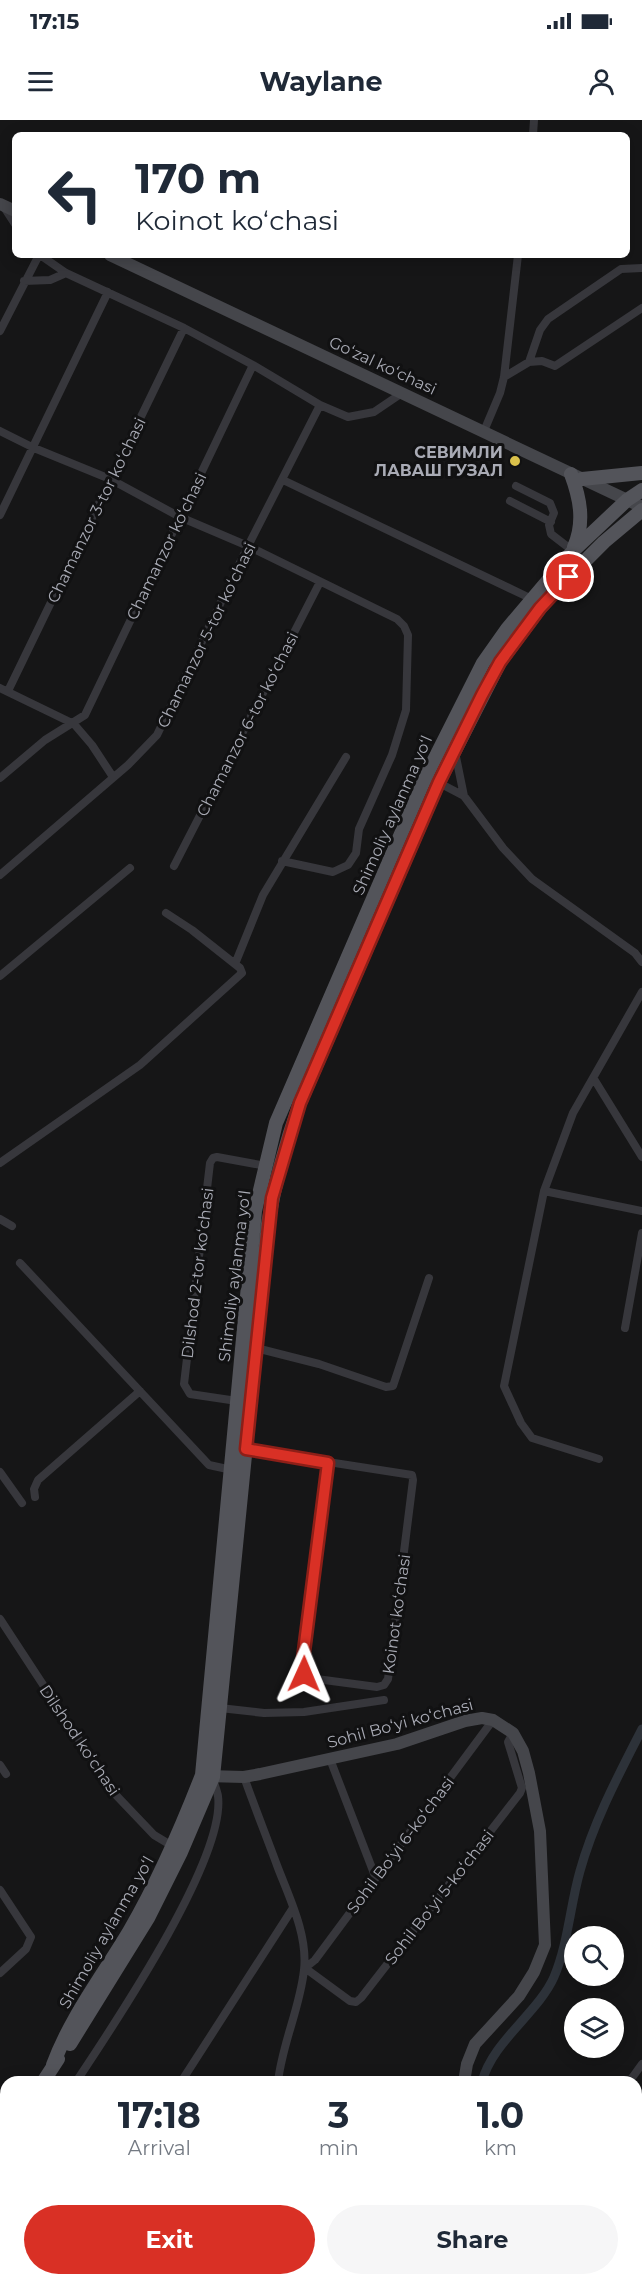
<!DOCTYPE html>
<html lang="en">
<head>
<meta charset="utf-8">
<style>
  :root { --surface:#fff; --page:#f6f6f7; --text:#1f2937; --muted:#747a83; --accent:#d93025 }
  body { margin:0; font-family:Montserrat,sans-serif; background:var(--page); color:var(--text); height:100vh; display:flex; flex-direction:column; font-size:22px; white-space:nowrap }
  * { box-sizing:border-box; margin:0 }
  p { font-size:20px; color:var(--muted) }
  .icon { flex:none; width:33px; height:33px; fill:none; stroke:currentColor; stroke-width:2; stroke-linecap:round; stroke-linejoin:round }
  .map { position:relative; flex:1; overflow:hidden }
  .details { position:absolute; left:0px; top:1956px; width:642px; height:210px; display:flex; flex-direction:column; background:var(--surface); border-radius:18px 18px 0 0; box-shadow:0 3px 15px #0003 }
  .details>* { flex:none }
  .top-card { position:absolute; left:12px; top:12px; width:618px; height:126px; border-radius:9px; box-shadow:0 3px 15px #0003; background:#fff; color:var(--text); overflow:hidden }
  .buttons { position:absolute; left:564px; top:1806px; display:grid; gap:12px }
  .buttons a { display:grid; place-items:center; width:60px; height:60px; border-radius:50%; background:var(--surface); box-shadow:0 3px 15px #0003; font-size:30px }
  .pin { position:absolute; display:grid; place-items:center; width:51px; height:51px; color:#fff; margin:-26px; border:3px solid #fff; border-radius:50%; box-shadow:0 2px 6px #0007 }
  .me { position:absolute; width:66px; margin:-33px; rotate:1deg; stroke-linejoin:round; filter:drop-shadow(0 0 4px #0008) }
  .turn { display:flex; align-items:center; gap:21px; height:126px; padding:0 24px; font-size:27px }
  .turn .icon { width:78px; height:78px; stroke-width:2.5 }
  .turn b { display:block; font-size:42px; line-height:51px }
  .eta { display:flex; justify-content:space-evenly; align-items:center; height:102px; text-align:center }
  .eta b { font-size:36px; font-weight:700; line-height:42px }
  .action { display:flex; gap:12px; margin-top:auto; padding:12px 24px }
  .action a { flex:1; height:69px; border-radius:36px; background:var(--accent); color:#fff; font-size:24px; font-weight:700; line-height:69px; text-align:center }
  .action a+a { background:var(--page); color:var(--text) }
  .status { display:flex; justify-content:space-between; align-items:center; height:42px; padding:0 30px; background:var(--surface); direction:ltr }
  .status svg { height:16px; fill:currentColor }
  header { display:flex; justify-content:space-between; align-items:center; height:78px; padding:0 24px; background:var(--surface); font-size:27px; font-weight:700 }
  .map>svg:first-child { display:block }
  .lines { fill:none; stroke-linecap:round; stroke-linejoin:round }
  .canal { stroke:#2d3239; stroke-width:9 }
  .river { stroke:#2d3239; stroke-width:15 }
  .minor { stroke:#37373c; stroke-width:8 }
  .secondary { stroke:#45464b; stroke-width:12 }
  .primary { stroke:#53545a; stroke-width:14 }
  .route-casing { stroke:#8d1f18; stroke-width:15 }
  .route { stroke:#d93025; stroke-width:10 }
  .poi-dot { fill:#dac14b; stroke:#111112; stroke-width:2 }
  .labels { text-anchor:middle; stroke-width:6; stroke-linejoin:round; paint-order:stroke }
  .street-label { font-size:16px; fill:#a9abb5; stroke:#111112 }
  .poi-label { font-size:16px; font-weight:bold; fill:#a9abb5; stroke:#111112; text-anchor:end }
</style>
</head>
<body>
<div class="status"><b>17:15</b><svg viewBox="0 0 49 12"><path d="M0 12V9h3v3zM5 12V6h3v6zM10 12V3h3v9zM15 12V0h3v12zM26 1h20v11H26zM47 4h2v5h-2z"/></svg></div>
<header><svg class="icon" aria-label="menu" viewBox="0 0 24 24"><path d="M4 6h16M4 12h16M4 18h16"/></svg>Waylane<svg class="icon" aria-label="person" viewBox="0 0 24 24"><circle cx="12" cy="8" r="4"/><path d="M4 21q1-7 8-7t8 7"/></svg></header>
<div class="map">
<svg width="642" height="2166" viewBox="0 0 642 2166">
  <rect width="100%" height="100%" fill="#161617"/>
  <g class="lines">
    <path class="canal" d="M482,1962C492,1922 538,1893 554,1857C568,1824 570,1786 580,1751C594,1701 618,1656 642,1609
      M535,2160L539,2166"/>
    <path class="river" d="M104,2160L106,2166"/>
    <path class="minor" d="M533,15L534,0
      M4,87L15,104
      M40,135L66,153L184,208L253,245L320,285L348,297L374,292L402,273
      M24,161L50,160L66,153
      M0,211L39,135
      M529,242L540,210L548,199L621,149L642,148
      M504,257L529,242L542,241L555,246L642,188
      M0,311L34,328L110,359L180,397L248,426L397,499L404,506L408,515L406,590L392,635L359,709L356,733L348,745L333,752L282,741
      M484,311L500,273L504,257L518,135
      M283,360L532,479
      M516,366L550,383L554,393L549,405L551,414L573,431
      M510,381L551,402
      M0,395L108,172
      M0,568L74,604L92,625L113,657
      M8,571L184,208
      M455,632L464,676
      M426,656L464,676L503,728L532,759L635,833L642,842
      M0,658L45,620L85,595L253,245
      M174,746L320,462
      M0,755L128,645L157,615L248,426L320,285
      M235,844L263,775L346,637
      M0,856L130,748
      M594,959L642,1037
      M0,1043L140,945L242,853L240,848L192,810L166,793
      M544,1071L642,1091
      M0,1099L12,1106
      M20,1143L209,1345L232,1350
      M625,1208L642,1113
      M256,1228L319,1244L386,1267L393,1266L429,1158
      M237,1281L190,1274L184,1264L210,1043L213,1038L217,1037L266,1046
      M244,1329L412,1355L413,1360L388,1559L384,1565L377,1567L309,1558L302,1547L328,1343
      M599,1339L532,1318L521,1303L504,1266L544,1071L573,993L642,872
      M0,1352L22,1383
      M35,1377L34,1369L38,1360L140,1271
      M0,1499L114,1673L154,1715L174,1727
      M220,1588L264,1593L304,1592L384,1580
      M493,1600L315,1840L305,1848L350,1881L356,1882L361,1878L520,1673L522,1668L508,1622L513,1613
      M330,1639L375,1756
      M0,1645L6,1654
      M244,1657C255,1688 267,1718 278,1748C290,1779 308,1816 304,1850C300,1888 282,1924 278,1962
      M0,1770L31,1817L26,1829L0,1853
      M76,1962C113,1906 226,1739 218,1676C217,1670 214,1664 213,1658
      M181,1962L293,1788
      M629,1962L642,1944
      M0,2111H6
      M0,2133L6,2126
      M51,2160L53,2166
      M337,2160L340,2166
      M301,2166L313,2160"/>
    <path class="secondary" d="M0,84L15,91
      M110,135L642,387
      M206,1656L244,1657L260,1654L397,1624L465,1601L482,1598L493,1600L513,1613L523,1631L529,1653L540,1711L545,1825L534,1852L519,1876L475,1924L467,1944L464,1962
      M509,2160L513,2166"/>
    <path class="primary" d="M571,354C580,378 585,402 574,427
      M582,359L642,353
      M70,1924L148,1798L181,1732L213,1657L268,1104C275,1062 286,1022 300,983L439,662L500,542L540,488L569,457L604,422L642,390
      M53,1945C71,1896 104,1854 130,1810C159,1760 181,1709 202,1655L255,1091L276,1003L426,656L483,543L507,509L573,431L627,380L642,370
      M43,1962L58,1939
      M0,2028L6,2019"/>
  </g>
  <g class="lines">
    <g class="route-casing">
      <path id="route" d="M304,1554L302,1547L328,1343L246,1329L272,1078L300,983L439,662L482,575L500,542L540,488L569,457"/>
    </g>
    <use href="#route" class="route"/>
  </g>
  <circle class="poi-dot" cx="515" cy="341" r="6"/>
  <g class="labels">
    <g class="street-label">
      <text transform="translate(383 245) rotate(25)" y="6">Goʻzal koʻchasi</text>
      <text transform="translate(96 390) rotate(-64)" y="6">Chamanzor 3-tor koʻchasi</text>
      <text transform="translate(166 426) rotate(-64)" y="6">Chamanzor koʻchasi</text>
      <text transform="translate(206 515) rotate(-64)" y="6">Chamanzor 5-tor koʻchasi</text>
      <text transform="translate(247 604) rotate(-63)" y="6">Chamanzor 6-tor koʻchasi</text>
      <text transform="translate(392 695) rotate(-66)" y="6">Shimoliy aylanma yoʻl</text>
      <text transform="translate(197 1153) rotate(-83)" y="6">Dilshod 2-tor koʻchasi</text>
      <text transform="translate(234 1156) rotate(-83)" y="6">Shimoliy aylanma yoʻl</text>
      <text transform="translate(396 1494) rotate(-82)" y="6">Koinot koʻchasi</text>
      <text transform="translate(400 1603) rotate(-15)" y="6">Sohil Boʻyi koʻchasi</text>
      <text transform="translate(80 1620) rotate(56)" y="6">Dilshod koʻchasi</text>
      <text transform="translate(400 1725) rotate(-53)" y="6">Sohil Boʻyi 6-koʻchasi</text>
      <text transform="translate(439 1777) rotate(-52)" y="6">Sohil Boʻyi 5-koʻchasi</text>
      <text transform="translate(106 1812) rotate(-60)" y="6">Shimoliy aylanma yoʻl</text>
    </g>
    <g class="poi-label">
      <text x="503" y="338">СЕВИМЛИ<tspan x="503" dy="18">ЛАВАШ ГУЗАЛ</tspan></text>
    </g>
  </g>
</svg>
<div class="buttons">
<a><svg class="icon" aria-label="search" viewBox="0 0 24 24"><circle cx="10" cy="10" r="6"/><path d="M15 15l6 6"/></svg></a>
<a><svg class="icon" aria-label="layers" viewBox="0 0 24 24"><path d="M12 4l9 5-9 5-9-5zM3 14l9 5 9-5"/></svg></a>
</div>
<div class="pin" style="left:569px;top:457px;background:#d93025"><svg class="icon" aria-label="arrive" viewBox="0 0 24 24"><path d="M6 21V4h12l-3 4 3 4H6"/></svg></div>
<svg class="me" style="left:304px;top:1554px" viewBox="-20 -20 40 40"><path d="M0-17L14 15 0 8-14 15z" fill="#d93025" stroke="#fff" stroke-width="4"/></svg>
<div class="top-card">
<div class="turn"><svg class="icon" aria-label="left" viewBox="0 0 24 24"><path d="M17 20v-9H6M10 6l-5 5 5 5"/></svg><div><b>170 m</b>Koinot koʻchasi</div></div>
</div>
<section class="details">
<div class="eta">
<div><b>17:18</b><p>Arrival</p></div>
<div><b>3</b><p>min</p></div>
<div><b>1.0</b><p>km</p></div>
</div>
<div class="action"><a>Exit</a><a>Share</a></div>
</section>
</div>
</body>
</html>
